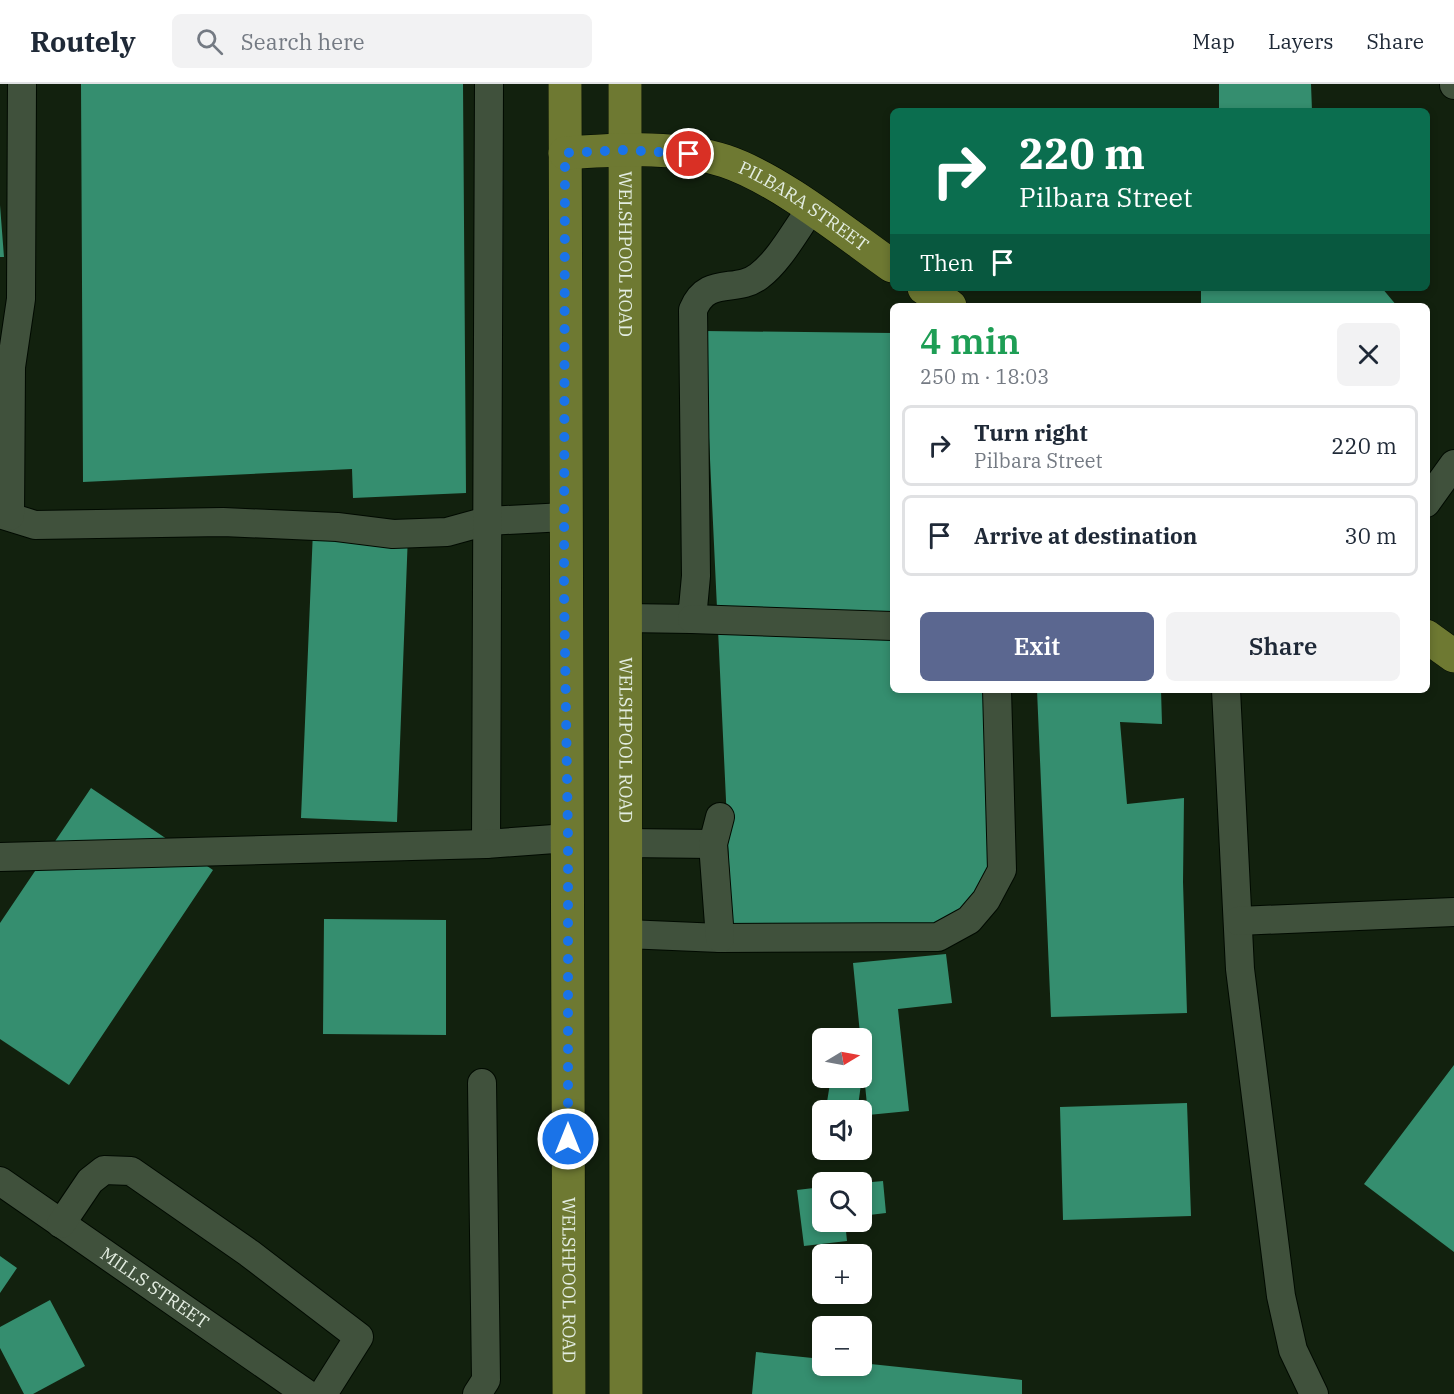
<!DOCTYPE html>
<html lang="en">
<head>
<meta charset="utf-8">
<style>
  :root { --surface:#fff; --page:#f2f2f3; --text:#1f2937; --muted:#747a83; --line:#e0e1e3; --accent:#5b6790 }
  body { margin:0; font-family:"IBM Plex Serif",serif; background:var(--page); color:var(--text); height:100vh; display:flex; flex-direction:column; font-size:22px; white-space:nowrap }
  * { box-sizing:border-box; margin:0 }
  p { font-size:20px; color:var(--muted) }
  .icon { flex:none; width:33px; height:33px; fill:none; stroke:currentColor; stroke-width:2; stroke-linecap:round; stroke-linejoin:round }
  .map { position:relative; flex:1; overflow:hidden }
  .details { position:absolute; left:890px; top:219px; width:540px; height:390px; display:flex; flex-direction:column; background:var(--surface); border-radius:9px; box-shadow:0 3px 9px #0003 }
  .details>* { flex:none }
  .top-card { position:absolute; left:890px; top:24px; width:540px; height:183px; border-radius:9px; box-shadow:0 3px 9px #0003; background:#0b6e4f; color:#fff; overflow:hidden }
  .needle { width:39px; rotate:80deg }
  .fabs { position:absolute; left:812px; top:944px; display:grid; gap:12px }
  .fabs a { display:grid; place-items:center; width:60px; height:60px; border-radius:9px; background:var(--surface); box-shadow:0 3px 9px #0003; font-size:30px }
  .pin { position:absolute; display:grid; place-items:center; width:51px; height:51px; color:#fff; margin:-26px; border:3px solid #fff; border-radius:50%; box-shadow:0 2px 6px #0007 }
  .me { position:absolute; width:66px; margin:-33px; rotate:0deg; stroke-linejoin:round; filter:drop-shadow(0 0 4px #0008) }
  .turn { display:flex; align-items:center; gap:21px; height:126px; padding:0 30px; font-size:27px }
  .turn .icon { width:78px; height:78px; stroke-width:2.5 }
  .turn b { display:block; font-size:42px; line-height:51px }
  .then { display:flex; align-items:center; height:57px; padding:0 30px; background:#0003; gap:12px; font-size:22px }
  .round { display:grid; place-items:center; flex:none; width:63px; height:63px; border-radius:9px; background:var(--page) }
  .overview { display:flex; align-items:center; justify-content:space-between; height:102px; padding:0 30px }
  h1 { font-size:36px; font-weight:600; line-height:45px; color:#1e9e55 }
  .button { display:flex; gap:12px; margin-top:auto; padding:12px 30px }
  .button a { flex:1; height:69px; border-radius:9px; background:var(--accent); color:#fff; font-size:24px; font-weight:600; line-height:69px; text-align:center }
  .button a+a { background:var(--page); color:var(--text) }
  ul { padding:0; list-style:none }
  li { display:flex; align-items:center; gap:18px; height:81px; margin:0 12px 9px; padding:0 18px; border:3px solid var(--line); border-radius:9px }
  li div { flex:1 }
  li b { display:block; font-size:22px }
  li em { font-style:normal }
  header { display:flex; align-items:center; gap:36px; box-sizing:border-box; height:84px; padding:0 30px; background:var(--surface); border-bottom:2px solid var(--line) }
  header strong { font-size:28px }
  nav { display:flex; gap:33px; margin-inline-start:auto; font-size:21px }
  .search { width:420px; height:54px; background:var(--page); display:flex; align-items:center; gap:15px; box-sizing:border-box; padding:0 21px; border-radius:9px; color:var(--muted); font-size:22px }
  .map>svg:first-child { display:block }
  .building { fill:#358e6f }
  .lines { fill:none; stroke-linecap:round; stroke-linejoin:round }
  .minor-casing { stroke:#010a00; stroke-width:30 }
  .major-casing { stroke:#010a00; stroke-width:34 }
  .minor { stroke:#40513c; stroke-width:28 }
  .major { stroke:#6e7932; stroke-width:33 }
  .route { stroke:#1a73e8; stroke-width:10; stroke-dasharray:0 18 }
  .labels { text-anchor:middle; stroke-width:5; stroke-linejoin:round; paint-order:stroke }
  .street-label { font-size:18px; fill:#e3ede1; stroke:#091706 }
</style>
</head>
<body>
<header>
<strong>Routely</strong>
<div class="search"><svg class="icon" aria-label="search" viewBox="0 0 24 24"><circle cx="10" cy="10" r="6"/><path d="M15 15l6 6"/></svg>Search here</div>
<nav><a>Map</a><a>Layers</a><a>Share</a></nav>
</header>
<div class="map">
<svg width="1454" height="1310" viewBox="0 0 1454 1310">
  <rect width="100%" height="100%" fill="#12210e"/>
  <path class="building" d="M81,0H463L466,409L353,414L352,385L83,398Z
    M1219,0H1311L1312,27H1219Z
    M0,121L4,173H0Z
    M1201,204H1382L1397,222H1201Z
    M704,247L892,249V606H995L998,784L948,839L732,844Z
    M313,446L408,450L397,738L301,734Z
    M1037,606H1161L1162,640L1120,638L1127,720L1184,714L1183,798L1187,929L1051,933Z
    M91,704L213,786L69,1001L0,955V839Z
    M324,835L446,836V951L323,950Z
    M946,870L952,919L898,925L909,1027L868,1031L853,879Z
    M1454,981V1168L1364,1100Z
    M831,993H862L858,1022L827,1018Z
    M1187,1019L1191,1132L1063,1136L1060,1023Z
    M883,1097L886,1129L861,1132V1099Z
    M822,1103V1137H845L847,1157L804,1162L797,1106Z
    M0,1172L17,1184L0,1209Z
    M50,1216L85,1282L33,1310H24L0,1264V1243Z
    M756,1268L822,1275V1281L861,1279L1022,1296V1310H752Z"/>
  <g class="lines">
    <g class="minor-casing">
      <g id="minor">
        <path d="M1454,0V1"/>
        <path d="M1426,419L1454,380"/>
        <path d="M0,430L35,441L223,438L337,443L393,450L447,448L487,437L565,433"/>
        <path d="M10,432L11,283L21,215L22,0"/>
        <path d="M626,534L692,535L696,492L693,226C707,191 736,210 759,192C780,176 795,147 811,125"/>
        <path d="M692,535L892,542"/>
        <path d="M1226,606L1240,885L1281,1212L1293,1266L1314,1310"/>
        <path d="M627,759L713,760"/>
        <path d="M486,760L489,0"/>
        <path d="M0,773L486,760L568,754"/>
        <path d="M1238,837L1454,828"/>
        <path d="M626,850L720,854L938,853L969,836L986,816L1002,786L997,606"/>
        <path d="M720,854L713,760L720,733"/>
        <path id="s1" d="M0,1097L307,1310"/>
        <path d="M61,1140L90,1097L104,1086L131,1087L249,1169L359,1253L323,1310"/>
        <path d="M477,1310L486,1296L482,999"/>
      </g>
    </g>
    <g class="major-casing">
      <g id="major">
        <path id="s2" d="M565,0L569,1310"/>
        <path id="s3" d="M625,0L626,1310"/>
        <path id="s4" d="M565,69C617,66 675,61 725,77C779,95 845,149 892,182"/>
        <path d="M924,204L950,222"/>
        <path d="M1426,552L1454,572"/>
      </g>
    </g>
    <use href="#minor" class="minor"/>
    <use href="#major" class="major"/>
  </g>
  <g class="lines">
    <path class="route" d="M568,1055V754L564,505L565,69L625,66L689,70"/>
  </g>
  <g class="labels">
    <g class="street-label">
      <text dy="6" stroke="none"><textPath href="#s4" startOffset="252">PILBARA STREET</textPath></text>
      <text dy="6" stroke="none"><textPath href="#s3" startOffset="170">WELSHPOOL ROAD</textPath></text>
      <text dy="6" stroke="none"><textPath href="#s3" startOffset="656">WELSHPOOL ROAD</textPath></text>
      <text dy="6" stroke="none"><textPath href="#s2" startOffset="1196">WELSHPOOL ROAD</textPath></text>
      <text dy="6" stroke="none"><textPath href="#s1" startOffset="188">MILLS STREET</textPath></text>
    </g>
  </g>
</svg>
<div class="fabs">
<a><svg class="needle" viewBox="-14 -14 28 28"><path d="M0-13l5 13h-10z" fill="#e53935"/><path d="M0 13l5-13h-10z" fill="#747a83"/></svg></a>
<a><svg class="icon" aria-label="sound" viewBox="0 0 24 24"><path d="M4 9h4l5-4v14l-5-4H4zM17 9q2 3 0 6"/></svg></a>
<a><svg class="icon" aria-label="search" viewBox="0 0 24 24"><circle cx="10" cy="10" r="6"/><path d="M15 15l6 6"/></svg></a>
<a>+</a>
<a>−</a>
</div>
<div class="pin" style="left:689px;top:70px;background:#d93025"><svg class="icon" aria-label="arrive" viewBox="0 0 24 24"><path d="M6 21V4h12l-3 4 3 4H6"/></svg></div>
<svg class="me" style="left:568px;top:1055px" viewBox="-20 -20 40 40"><circle r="17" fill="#1a73e8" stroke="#fff" stroke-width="3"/><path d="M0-11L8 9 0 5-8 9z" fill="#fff"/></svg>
<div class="top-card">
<div class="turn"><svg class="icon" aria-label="right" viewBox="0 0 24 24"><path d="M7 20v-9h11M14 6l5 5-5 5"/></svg><div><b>220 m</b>Pilbara Street</div></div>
<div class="then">Then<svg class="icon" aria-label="arrive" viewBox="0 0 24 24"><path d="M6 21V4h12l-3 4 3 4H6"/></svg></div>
</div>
<section class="details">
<div class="overview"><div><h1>4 min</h1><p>250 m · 18:03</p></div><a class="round"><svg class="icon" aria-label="close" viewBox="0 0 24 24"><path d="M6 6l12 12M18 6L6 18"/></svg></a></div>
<ul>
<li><svg class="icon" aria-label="right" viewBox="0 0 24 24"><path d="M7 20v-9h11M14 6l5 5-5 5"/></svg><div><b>Turn right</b><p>Pilbara Street</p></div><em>220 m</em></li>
<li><svg class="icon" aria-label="arrive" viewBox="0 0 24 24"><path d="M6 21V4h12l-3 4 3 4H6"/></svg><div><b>Arrive at destination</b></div><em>30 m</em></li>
</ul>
<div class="button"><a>Exit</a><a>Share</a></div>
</section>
</div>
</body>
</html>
